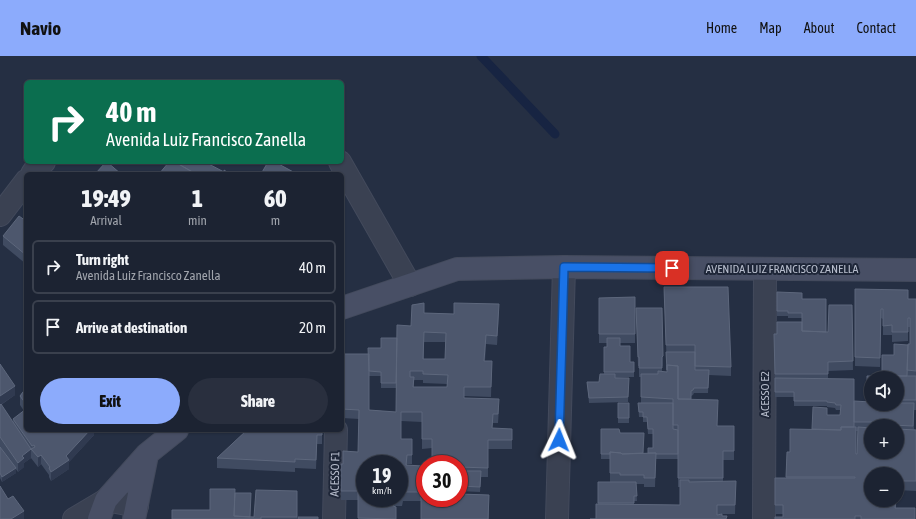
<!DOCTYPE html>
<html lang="en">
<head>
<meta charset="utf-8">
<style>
  :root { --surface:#1c2332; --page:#292f3e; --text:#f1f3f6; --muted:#a0a4ac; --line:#3a404d; --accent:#8cabfc }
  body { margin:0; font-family:"Asap Condensed",sans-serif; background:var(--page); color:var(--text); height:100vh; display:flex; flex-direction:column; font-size:15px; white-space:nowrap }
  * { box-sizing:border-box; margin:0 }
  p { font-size:13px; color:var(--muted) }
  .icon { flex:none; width:22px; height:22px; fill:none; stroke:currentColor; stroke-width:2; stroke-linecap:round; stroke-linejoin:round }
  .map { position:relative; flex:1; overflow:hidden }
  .side { position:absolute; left:24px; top:116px; width:320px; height:260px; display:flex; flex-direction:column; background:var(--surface); border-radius:6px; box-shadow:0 1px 3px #0004,0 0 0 1px var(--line) }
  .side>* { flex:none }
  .guide { position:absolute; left:24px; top:24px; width:320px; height:84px; border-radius:6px; box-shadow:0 1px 3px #0004,0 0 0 1px var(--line); background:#0b6e4f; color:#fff; overflow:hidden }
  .buttons { position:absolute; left:864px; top:315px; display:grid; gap:8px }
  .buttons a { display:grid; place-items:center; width:40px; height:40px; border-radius:50%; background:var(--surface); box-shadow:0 1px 3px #0004,0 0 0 1px var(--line); font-size:20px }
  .speed { position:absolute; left:356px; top:399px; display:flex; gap:8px; font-size:20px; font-weight:700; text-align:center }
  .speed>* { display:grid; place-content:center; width:52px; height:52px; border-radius:50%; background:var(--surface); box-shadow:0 1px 3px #0004,0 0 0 1px var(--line); line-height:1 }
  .speed small { font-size:10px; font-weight:400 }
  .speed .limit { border:6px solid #d22; background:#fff; color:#111 }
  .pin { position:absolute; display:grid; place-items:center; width:34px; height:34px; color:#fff; margin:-17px; border-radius:8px; box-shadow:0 2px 6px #0006 }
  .me { position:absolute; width:44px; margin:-22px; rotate:2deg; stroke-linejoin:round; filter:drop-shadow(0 0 3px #0008) }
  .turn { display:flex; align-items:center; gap:14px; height:84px; padding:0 16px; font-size:18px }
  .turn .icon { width:52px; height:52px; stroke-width:2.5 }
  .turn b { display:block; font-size:28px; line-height:34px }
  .eta { display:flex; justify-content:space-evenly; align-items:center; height:68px; text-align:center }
  .eta b { font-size:24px; font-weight:800; line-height:28px }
  .primary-button { display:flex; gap:8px; margin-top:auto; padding:8px 16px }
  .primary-button a { flex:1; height:46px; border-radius:24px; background:var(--accent); color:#111; font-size:16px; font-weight:800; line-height:46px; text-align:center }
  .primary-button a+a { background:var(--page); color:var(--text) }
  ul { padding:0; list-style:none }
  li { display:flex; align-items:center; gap:12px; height:54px; margin:0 8px 6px; padding:0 8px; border:2px solid var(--line); border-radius:6px }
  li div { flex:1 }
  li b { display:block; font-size:15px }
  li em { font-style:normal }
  header { display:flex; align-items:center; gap:24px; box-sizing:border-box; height:56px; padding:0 20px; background:var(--accent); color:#111 }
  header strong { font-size:19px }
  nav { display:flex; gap:22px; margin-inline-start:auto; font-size:14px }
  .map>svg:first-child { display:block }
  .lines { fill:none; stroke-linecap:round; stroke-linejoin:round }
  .stream { stroke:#172442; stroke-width:9 }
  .street-casing { stroke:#434a5c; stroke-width:24 }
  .secondary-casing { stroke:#434a5c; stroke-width:24 }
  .street { stroke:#3a4152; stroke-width:22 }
  .secondary { stroke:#484f65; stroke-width:22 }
  .wall { fill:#404b61; fill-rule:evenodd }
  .shaded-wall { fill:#303a50 }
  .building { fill:#4d576d; stroke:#5d677c; fill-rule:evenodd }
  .route-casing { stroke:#114b97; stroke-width:10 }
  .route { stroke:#1a73e8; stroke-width:7 }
  .labels { text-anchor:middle; stroke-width:4; stroke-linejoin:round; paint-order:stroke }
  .street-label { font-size:12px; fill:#b7bdcc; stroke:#1e2638 }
</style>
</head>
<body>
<header>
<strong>Navio</strong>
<nav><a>Home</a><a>Map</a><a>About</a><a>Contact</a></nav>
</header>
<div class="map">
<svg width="916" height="463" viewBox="0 0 916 463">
  <rect width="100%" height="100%" fill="#252f43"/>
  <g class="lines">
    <path class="stream" d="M481,0L555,78"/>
    <g class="street-casing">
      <path id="street" d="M340,106L410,229
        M32,118L36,112L44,106
        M0,159L26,125
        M74,463L106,444L137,450
        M334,463L336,374
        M557,463L564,211
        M764,463L765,213"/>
    </g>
    <g class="secondary-casing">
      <path id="secondary" d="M342,252L457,213L564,211L916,214
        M99,463L106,444L147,398L177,374
        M134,463L147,399"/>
    </g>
    <use href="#street" class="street"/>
    <use href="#secondary" class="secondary"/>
  </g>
  <path class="wall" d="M26,165V208L3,189V180Z
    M26,230V240L23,238V233Z
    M664,231L731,311V320L709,319L708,337H694L693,339L691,340V343L717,370H734V404H723V426L736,425L735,458H717L722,460L596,463L598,448V426H610V403H601V373L620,377L643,397H648L653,392V378H648L647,366H643V361H639L638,347H641V321H639V310H638L636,252L663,310H662V316H667ZM656,403H678V431H680V449L634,448V445H637L636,428H644V431H655Z
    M855,233L908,243H916V354H914V373L916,374V435L897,434V418L896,452L915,463H775L783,461V458H775V422H786L787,396H790L827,359H840L841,354H836L835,352L827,351V350H794V341H775L774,278H777L802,266V262H788V260H777V236L802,243L826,276H828L852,249L853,314L828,315V322L854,345L867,346V320H882L894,299L910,288V271H908V285L892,286V279H883V263L881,262L880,311L855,310ZM871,322H897V348H871ZM871,370H897V396H871ZM856,375H858L857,398H856Z
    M635,241V287H620V290L630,306H634V321H615L629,322L628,346L589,347L587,326H599L604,318V291H607V287H599V242Z
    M424,257L454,258L499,257L497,289L486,288L485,305H492L491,341L464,340V342L499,352L498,367H493L492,372L512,373V393H488V421H481L480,436L459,435V408L432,392L422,393V366L401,365V383H412V408H407V409L422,414H425V434H421V436L489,439V463H421V445H403L402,450H393L396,463H358V444H341V408H343L358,396L359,363L342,362V298H368L381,292L397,282ZM424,286H445V303H424ZM369,320H381V332H396V356L369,354ZM414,324H423V327L447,328V331H414ZM399,408V442H365Z
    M0,308L15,339L1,349L13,366V363L24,355L20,349V340L26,332V374H94V379L69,406V413L51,425L49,421V419L41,408L38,411L31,402L24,407V411L18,416L0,391Z
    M629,347V367H618V362Z
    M322,374V388H317L316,413L295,412V416L217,412V402Z
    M0,391L16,417L2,426L0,422Z
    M297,435V463H172L210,454L235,437L250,461H254Z"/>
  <path class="shaded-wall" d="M499,248V257L497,289V280Z
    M486,279V288L484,314V305Z
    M663,300V310H662V301Z
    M15,330V339L0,349V340Z
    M90,374H94V379L69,406V413L51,425V416Z
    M31,393V402L24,407V411L18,416V407L22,400Z
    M41,399V408L38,411V401Z
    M16,412V417L2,426V421Z
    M24,455V463H11Z"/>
  <path class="building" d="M106,106H107L121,118H95Z
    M169,106H175L196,118H159Z
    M175,106H205L224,116V114L227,116L226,118H196Z
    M268,106H275L297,118H261Z
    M19,160L26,165V199L3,180Z
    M26,230V235L23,233Z
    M664,231H728L731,311L695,310V289H666Z
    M855,233L908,234V243H916V315L907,314L908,288H910V262H908V276H892V269L883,270V253H881L880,302L855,301Z
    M777,236L802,237V243H826V276L802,275V257H788V255H777Z
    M635,241V278H599V242Z
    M424,247V257L454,258V247L499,248L497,280L486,279L484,305H492L491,331H464V342L499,343L498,358H493L492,372L512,373V384H488V412L459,411V408H432V383H422V356H401V383H412V399H407L406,409L422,410L421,436H425V442H459V438L489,439L488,463H421V436H403L402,441H399V408H365V442H393V450L396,451V463L358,462V435H341V408H343V395L358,396L359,354L342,353V298H369V354L396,356L397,269L411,270L412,249ZM424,276L446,277L445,303H423ZM410,315H423V318L448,319L447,331H413L414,321H410Z
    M829,249H852L853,305L828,306V318H775L774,278H777V266H802V275L828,276Z
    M636,252H662L663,300L662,301V312H639V301H638Z
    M381,282H397L396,327H381V316L369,315L368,292H381Z
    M607,282H620V290H630V306H634V316H604V291H607Z
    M894,288L908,289L907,320H882V299H894Z
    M666,296H695V314H709L708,332H694L693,334L691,335V343H678V310L667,309V314Z
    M0,308L15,330L0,340Z
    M667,309L678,310V343L718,344L717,370H734V395H723V422H678V369H673V343L641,341V318H658V315L667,316Z
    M600,318H615V322H629L628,341L589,342L587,326H599Z
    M867,320H916V344H897V322H871V343H867Z
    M775,322L854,323V371H841V374L812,373L813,351L827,352V359H840L841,349H836L835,347L827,346V345H794V336H775Z
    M26,332V348L20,340Z
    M854,345L871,346V348H897V347H914L913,370L872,368V366H854Z
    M618,347H629V362H618Z
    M638,347H673V373L678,374V398H656V397H648V392H653V373H648L647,361H643V356H639Z
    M1,348L31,393L35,391L34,389L32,390L13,363L26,353V374H90L66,400L69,404L51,416L49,412L50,411L41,399L38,401L31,393L22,400L24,402L18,407L0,381V349Z
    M841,371H856V398H857L858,371L871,372V396H897V373L916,374V425H897V418H871V444H896L895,452H915V463H861V460H855V463H775V461H783V449H775V422H855V421H786L787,396H790V373L841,374Z
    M601,373H619L620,377H644L643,397L622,398L621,397L610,396V398H601Z
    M247,374H322V379H317L316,404L295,403V406L217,402Z
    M0,391L16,412L2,421L0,417Z
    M610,396L621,397L622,398L656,397L655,422H644V419H620V417H610Z
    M422,414H425V429H421Z
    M459,415H481L480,431L459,430Z
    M680,424H689V426L736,425L735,449H717V459L722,458V460H727L726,463H590H596V448L680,449Z
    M598,426H636L637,440H634V447H598Z
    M0,430L8,443L13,440L24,455L11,463H0Z
    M210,433H235L234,460L254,461L256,434L297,435V461H261V463H172V454H210Z
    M235,437H251L250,461L234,460Z
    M298,461H318V463H298Z"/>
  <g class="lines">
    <g class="route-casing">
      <path id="route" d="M559,384L564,211L672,212"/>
    </g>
    <use href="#route" class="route"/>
  </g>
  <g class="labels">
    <g class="street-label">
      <text x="782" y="217">AVENIDA LUIZ FRANCISCO ZANELLA</text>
      <text transform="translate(765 338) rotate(-90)" y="4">ACESSO E2</text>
      <text transform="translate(335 418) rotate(-89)" y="4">ACESSO F1</text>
    </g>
  </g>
</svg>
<div class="buttons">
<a><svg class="icon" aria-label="sound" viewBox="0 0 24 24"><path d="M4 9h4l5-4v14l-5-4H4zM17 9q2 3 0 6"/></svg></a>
<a>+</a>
<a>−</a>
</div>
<div class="speed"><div>19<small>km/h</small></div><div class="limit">30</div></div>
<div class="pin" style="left:672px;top:212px;background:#d93025"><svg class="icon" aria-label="arrive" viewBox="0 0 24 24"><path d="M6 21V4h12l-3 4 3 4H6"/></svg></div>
<svg class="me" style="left:559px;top:384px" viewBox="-20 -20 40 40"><path d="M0-17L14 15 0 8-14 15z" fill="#1a73e8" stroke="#fff" stroke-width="4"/></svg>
<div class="guide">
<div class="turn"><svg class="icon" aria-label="right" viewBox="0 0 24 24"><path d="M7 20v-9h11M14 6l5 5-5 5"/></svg><div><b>40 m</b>Avenida Luiz Francisco Zanella</div></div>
</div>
<section class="side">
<div class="eta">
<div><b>19:49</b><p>Arrival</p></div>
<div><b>1</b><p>min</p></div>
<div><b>60</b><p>m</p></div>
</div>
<ul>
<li><svg class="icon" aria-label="right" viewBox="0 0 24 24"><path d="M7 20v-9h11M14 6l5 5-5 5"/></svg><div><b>Turn right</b><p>Avenida Luiz Francisco Zanella</p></div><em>40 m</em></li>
<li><svg class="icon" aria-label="arrive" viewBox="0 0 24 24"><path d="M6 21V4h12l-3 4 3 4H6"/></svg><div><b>Arrive at destination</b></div><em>20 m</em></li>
</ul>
<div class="primary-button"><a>Exit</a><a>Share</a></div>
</section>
</div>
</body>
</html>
